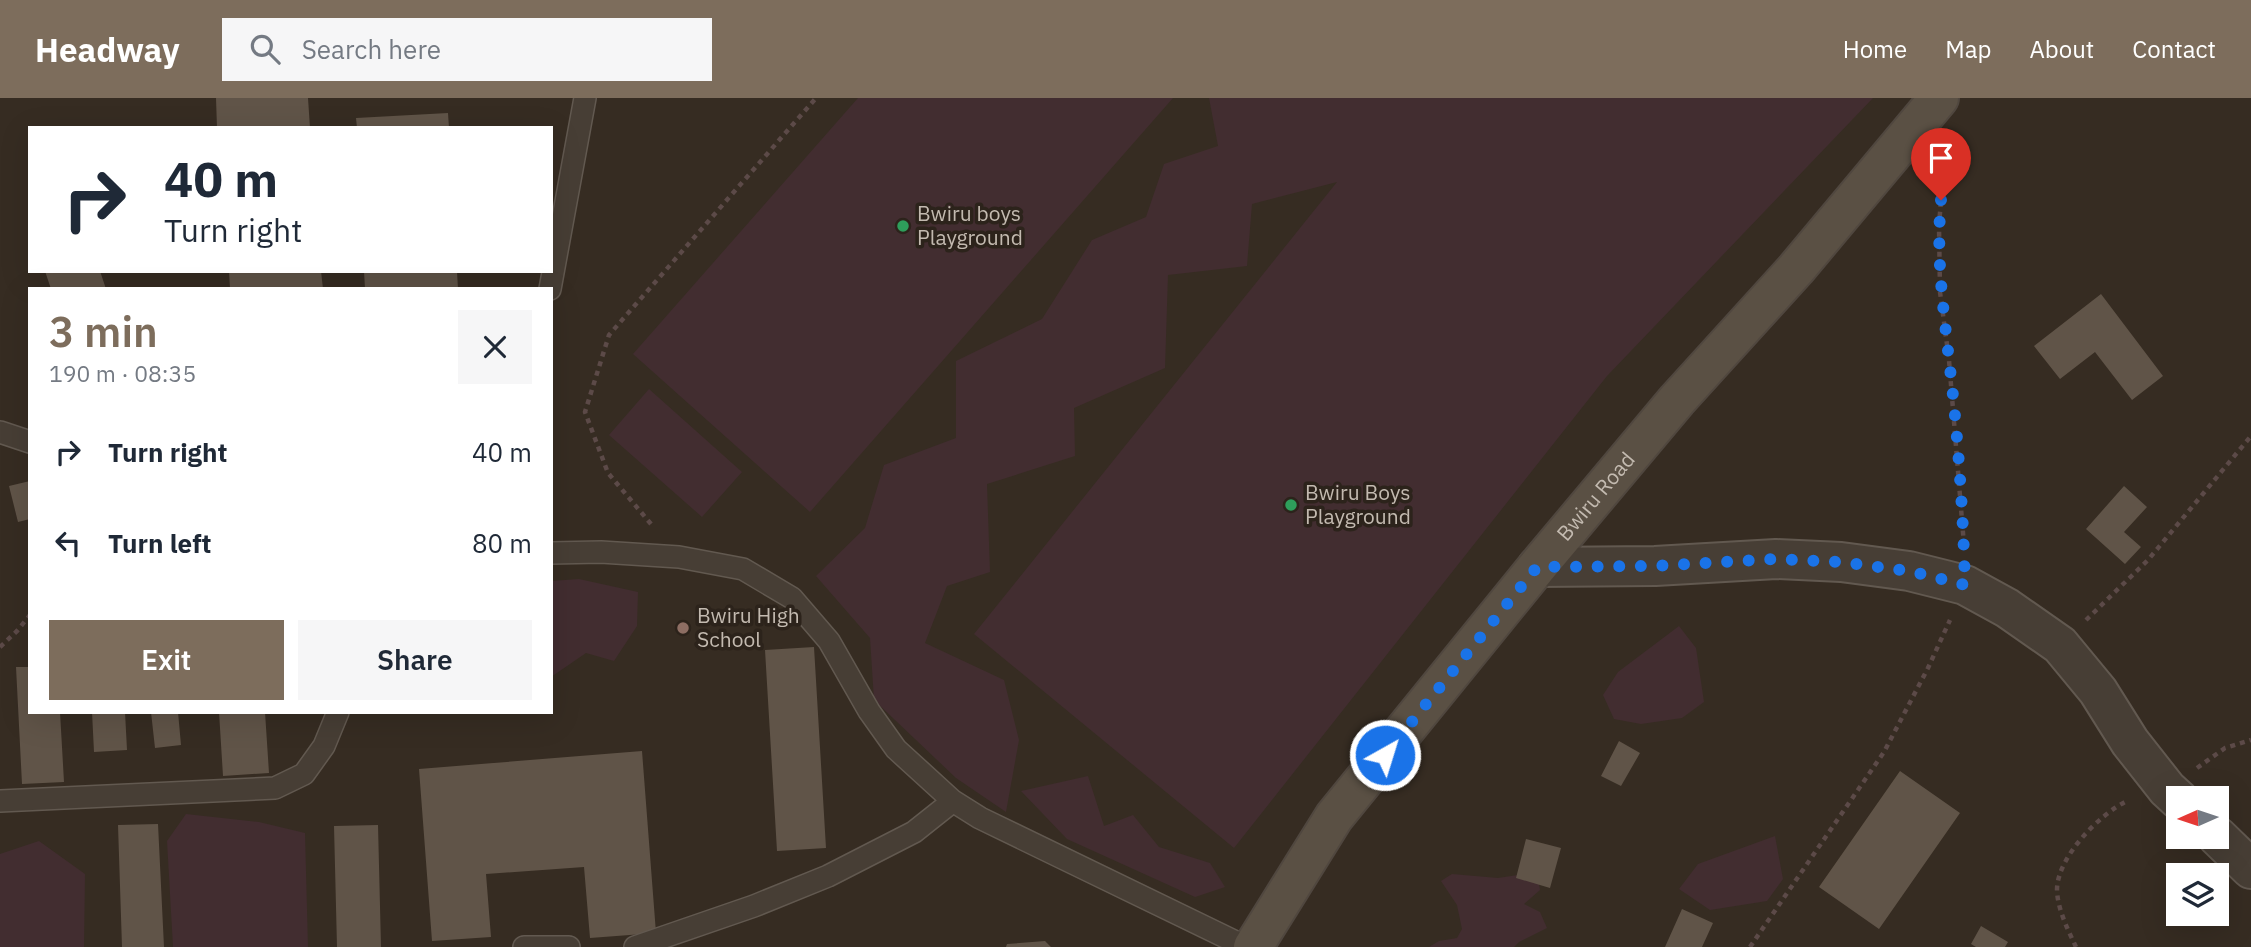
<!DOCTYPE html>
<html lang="en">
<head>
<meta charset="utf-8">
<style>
  :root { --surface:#fff; --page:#f6f6f7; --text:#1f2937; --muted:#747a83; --accent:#7d6d5c }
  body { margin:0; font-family:"IBM Plex Sans",sans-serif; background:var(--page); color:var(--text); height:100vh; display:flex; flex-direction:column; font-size:26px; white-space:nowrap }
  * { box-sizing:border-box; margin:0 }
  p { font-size:23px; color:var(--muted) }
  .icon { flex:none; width:38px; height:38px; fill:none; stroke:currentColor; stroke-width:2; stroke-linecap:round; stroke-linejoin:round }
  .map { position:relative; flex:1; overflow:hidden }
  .details { position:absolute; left:28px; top:189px; width:525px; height:427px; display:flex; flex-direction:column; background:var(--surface); border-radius:0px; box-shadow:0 7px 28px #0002 }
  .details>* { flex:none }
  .guide { position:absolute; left:28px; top:28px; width:525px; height:147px; border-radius:0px; box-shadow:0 7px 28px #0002; background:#fff; color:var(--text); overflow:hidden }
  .needle { width:46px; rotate:267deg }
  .controls { position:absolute; left:2166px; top:688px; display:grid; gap:14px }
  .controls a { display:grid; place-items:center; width:63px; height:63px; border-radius:0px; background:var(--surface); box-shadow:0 7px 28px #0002; font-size:35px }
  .pin { position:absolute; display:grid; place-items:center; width:60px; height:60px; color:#fff; margin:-72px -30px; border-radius:50% 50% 50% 0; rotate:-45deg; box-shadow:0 0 7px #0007 }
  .pin .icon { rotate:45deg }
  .me { position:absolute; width:77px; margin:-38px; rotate:39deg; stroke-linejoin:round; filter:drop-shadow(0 0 5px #0008) }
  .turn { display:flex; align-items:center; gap:24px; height:147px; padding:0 21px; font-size:32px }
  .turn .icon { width:91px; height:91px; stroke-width:2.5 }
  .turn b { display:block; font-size:49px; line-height:60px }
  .round { display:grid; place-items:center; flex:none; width:74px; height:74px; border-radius:0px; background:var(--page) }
  .headline { display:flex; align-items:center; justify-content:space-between; height:119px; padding:0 21px }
  h1 { font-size:42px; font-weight:600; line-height:52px; color:var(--accent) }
  .primary-button { display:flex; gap:14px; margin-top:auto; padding:14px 21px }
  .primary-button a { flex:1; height:80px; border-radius:0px; background:var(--accent); color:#fff; font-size:28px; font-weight:600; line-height:80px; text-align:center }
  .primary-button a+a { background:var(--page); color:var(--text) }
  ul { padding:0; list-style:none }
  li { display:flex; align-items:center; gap:21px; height:91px; padding:0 21px }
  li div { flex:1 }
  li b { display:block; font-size:26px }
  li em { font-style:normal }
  header { display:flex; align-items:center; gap:42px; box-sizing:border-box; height:98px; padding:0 35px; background:var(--accent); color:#fff }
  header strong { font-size:33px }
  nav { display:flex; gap:38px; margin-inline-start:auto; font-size:24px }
  .search { width:490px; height:63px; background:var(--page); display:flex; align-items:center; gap:18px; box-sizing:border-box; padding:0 24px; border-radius:0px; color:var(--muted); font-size:26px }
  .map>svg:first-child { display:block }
  .green { fill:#422d30 }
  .building { fill:#605448 }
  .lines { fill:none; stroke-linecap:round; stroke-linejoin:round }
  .service-casing { stroke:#625950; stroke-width:24 }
  .minor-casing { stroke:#625950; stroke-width:42 }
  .secondary-casing { stroke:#50473f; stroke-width:42 }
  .path { stroke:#5c4a48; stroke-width:4.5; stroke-dasharray:5 5; stroke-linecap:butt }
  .service { stroke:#473e35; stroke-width:21 }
  .minor { stroke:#473e35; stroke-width:38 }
  .secondary { stroke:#5a5044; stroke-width:38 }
  .route { stroke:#1a73e8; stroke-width:12; stroke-dasharray:0 21.6 }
  .leisure-dot { fill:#2e9e5b; stroke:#2c231b; stroke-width:2.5 }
  .education-dot { fill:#8d6e63; stroke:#2c231b; stroke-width:2.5 }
  .labels { text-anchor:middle; stroke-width:7; stroke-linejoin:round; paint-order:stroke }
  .poi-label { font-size:21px; fill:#c3bab0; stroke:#2c231b; text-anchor:start }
  .street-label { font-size:21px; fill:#c3bab0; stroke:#2c231b }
</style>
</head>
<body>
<header>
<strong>Headway</strong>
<div class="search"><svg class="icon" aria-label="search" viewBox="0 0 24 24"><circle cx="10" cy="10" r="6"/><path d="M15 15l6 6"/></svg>Search here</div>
<nav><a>Home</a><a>Map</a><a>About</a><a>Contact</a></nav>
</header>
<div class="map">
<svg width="2251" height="849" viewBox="0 0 2251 849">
  <rect width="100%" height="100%" fill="#362c22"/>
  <path class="green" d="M858,0H1173L810,414L633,256Z
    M1209,0H1873L1607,278L1234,750L974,536L1337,84L1252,106L1247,168L1168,177L1165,270L1074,310L1075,358L987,386L990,474L947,488L925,545L1004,582L1019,642L1006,714L956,680L874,602L870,540L816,478L865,430L884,367L956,340V263L1042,221L1092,142L1146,119L1164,66L1218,48Z
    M649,291L742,374L702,419L609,337Z
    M579,481L638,494L637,528L614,563L586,555L551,579V483Z
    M1679,528L1696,550L1704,604L1682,620L1641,626L1614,621L1603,597L1618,574Z
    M1088,678L1104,728L1133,717L1159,749L1210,765L1225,789L1195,799L1067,741L1021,693Z
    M186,716L259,724L305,735L308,849H173L167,743Z
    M1775,738L1783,781L1767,803L1710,812L1679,791L1698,766Z
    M39,743L85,776L84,849H0V756Z
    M1537,774L1540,792L1524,806L1540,814L1547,830L1519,844L1514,849H1429L1439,843L1457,840L1462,831L1457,807L1441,783L1452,776L1498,780Z"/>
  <path class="building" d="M216,0H308L310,30H217Z
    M448,15L449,30H357L356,20Z
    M45,173H100L106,191H51Z
    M229,173H321L323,191H230Z
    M364,173H457L458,191H365Z
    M2101,196L2163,278L2132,302L2095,254L2060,281L2034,248Z
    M30,383V421L18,424L9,388Z
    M2124,388L2147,409L2124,434L2141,449L2125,466L2086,431Z
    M814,549L826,750L777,753L765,552Z
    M16,569H30V614H60L64,684L22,686Z
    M92,614H125L127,652L94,654Z
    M151,614H178L181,647L155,650Z
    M219,614H265L269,675L223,678Z
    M1619,643L1640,655L1621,688L1601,678Z
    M642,653L656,835L590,840L584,769L486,776L491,839L432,843L419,671Z
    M1900,673L1960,715L1879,831L1819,789Z
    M158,726L164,849H122L118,727Z
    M378,727L381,849H337L334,728Z
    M1526,741L1561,750L1550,790L1516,780Z
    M1682,811L1713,825L1702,849H1665Z
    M1981,828L2008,844L2005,849H1976L1971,846Z
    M1045,843L1051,849H1006L1007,846Z"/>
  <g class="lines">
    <g class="service-casing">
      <path id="service" d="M550,191L585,0
        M0,334L30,344
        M551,455L601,454L679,459L743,471L792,500L829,543L869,613L896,651L953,703L980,720L1246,849
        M0,703L275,690L304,676L324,648L338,614
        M524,849H569
        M635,849L754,808L828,778L914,734L953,703"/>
    </g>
    <g class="minor-casing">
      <path id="minor" d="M1537,469L1655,468L1776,461L1841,464L1909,473L1965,487L2007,510L2060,547L2098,593L2130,644L2167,691L2179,702
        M2217,738L2251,771"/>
    </g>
    <g class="secondary-casing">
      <g id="secondary">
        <path id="s1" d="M1253,849L1334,719L1537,469L1677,302L1796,171L1939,0"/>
      </g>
    </g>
    <path class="path" d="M1945,54L1939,127L1940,194L1949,262L1964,447
      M651,426L608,375L585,314L609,237L816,0
      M2086,522L2148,462L2251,338
      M0,549L17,533L30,517
      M2197,670L2225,650L2251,642
      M1750,849L1884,654L1928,570L1950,522
      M2076,849C2068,832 2057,810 2057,791C2058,758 2100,716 2127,703"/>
    <use href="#service" class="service"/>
    <use href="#minor" class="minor"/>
    <use href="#secondary" class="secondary"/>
  </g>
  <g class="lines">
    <path class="route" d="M1385,657L1537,469L1655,468L1776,461L1841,464L1909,473L1965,487C1963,412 1958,337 1949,262C1943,206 1936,159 1941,102"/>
  </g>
  <g class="leisure-dot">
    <circle cx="903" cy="128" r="7"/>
    <circle cx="1291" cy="407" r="7"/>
  </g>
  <circle class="education-dot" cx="683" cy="530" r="7"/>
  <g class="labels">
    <g class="poi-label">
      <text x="917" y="123">Bwiru boys<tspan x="917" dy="24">Playground</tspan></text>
      <text x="1305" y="402">Bwiru Boys<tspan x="1305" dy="24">Playground</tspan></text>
      <text x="697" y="525">Bwiru High<tspan x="697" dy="24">School</tspan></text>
    </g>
    <g class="street-label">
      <text dy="7" stroke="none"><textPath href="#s1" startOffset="567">Bwiru Road</textPath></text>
    </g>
  </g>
</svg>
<div class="controls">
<a><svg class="needle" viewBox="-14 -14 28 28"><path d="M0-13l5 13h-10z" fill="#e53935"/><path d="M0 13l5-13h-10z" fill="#747a83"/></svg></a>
<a><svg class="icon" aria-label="layers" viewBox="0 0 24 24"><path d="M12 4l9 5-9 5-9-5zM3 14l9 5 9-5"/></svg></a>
</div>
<div class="pin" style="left:1941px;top:102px;background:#d93025"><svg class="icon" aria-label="arrive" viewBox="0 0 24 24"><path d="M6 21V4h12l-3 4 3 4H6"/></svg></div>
<svg class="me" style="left:1385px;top:657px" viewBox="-20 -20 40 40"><circle r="17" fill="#1a73e8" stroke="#fff" stroke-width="3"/><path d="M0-11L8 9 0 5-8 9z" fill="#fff"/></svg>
<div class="guide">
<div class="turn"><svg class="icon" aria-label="right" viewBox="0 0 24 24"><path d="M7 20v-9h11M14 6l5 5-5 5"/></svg><div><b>40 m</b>Turn right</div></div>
</div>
<section class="details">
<div class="headline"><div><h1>3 min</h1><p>190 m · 08:35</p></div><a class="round"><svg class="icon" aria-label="close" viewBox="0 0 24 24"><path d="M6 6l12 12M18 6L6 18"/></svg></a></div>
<ul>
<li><svg class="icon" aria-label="right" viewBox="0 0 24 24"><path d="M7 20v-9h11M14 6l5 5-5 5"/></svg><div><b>Turn right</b></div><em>40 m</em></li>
<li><svg class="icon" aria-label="left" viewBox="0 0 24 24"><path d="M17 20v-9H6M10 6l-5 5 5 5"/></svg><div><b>Turn left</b></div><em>80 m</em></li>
</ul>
<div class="primary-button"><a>Exit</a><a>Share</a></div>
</section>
</div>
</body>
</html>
